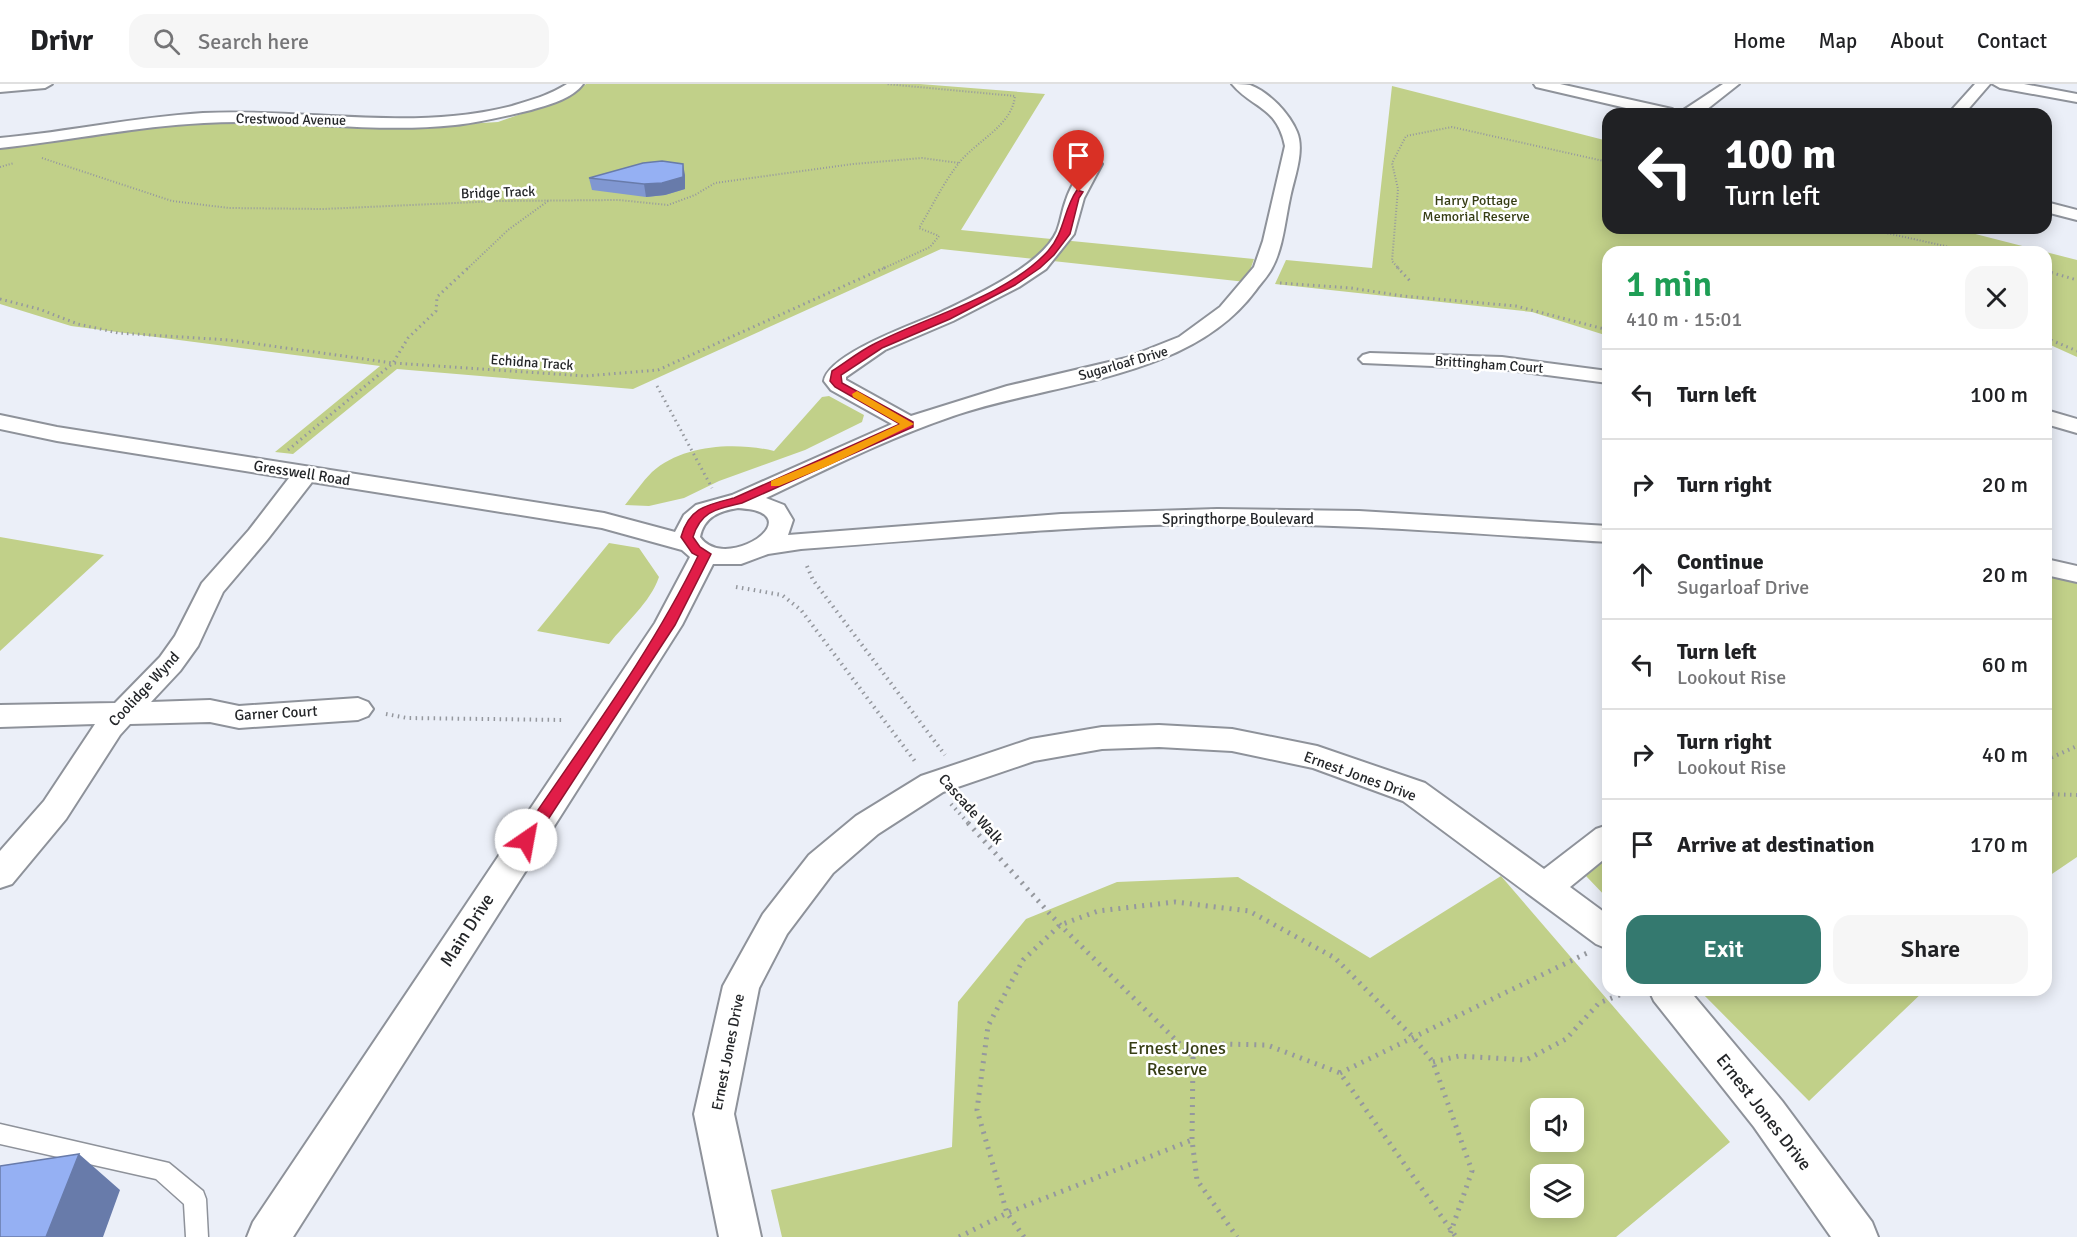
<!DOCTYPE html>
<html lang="en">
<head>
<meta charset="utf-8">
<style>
  :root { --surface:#fff; --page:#f6f6f6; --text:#202124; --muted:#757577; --line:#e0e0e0; --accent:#34796f }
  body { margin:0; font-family:Signika,sans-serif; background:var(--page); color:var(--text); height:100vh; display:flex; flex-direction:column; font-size:22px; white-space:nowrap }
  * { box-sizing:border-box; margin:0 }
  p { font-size:20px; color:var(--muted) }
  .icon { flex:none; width:33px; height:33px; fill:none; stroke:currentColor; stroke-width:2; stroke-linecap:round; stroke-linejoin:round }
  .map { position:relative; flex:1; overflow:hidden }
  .panel { position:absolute; left:1602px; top:162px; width:450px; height:750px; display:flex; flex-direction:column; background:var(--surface); border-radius:18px; box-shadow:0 3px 15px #0003 }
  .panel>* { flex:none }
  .hud { position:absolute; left:1602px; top:24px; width:450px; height:126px; border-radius:18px; box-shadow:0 3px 15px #0003; background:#202124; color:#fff; overflow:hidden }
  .fabs { position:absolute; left:1530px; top:1014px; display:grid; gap:12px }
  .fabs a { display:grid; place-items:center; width:54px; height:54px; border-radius:12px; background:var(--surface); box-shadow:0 3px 15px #0003; font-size:30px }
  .pin { position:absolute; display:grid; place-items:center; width:51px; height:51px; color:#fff; margin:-62px -26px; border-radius:50% 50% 50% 0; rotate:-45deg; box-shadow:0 0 6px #0007 }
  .pin .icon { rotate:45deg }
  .me { position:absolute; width:66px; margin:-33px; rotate:33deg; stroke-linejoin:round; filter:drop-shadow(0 0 4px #0008) }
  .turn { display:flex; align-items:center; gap:21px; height:126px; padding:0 24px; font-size:27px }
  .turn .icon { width:78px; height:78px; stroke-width:2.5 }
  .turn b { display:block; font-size:42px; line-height:51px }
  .round { display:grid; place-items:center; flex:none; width:63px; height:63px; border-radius:18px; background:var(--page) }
  .summary { display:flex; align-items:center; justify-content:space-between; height:102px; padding:0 24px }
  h1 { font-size:36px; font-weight:600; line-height:45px; color:#1e9e55 }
  .action { display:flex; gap:12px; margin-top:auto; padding:12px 24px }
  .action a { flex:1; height:69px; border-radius:18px; background:var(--accent); color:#fff; font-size:24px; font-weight:600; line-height:69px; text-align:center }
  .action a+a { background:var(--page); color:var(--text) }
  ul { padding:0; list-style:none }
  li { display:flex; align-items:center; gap:18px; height:90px; padding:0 24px; border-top:2px solid var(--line) }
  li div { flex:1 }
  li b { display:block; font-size:22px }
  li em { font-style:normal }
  header { display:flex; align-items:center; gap:36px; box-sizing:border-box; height:84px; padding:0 30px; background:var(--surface); border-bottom:2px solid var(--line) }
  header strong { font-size:28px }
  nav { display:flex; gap:33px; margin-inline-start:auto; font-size:21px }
  .search { width:420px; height:54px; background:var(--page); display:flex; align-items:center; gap:15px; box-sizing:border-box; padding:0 21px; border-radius:18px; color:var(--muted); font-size:22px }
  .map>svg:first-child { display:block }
  .green { fill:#c1d089; fill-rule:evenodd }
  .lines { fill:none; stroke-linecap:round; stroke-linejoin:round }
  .service-casing { stroke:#8e929a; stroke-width:3 }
  .minor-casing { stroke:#8e929a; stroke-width:4 }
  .path-far3 { stroke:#95989e; stroke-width:2; stroke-dasharray:1 2; stroke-linecap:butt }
  .path-far2 { stroke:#95989e; stroke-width:3; stroke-dasharray:1.5 4; stroke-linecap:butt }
  .path-far1 { stroke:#95989e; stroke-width:4; stroke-dasharray:1.5 4.5; stroke-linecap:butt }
  .path { stroke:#95989e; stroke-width:5; stroke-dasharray:2 6; stroke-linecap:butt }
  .service { fill:#fff; fill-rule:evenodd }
  .minor { fill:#fff; fill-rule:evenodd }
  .wall { fill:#8097d1 }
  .shaded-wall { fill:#687baa }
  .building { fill:#95b0f3; stroke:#687baa; stroke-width:1.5 }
  .route { fill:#e11d48; stroke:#92132f; stroke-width:1.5 }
  .slow { fill:#f59e0b }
  .labels { text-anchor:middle; stroke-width:5; stroke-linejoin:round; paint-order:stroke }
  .far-street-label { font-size:14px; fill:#242629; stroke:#fff }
  .far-park-label { font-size:14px; fill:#363d14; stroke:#fff }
  .street-label { font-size:15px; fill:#242629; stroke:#fff }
  .near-street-label { font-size:18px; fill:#242629; stroke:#fff }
  .near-park-label { font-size:18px; fill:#363d14; stroke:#fff }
</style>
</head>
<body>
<header>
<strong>Drivr</strong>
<div class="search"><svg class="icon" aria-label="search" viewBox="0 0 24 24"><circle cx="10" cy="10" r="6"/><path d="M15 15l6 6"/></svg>Search here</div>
<nav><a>Home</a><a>Map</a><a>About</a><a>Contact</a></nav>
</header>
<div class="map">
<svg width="2077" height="1153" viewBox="0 0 2077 1153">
  <rect width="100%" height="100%" fill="#ebeff8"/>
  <path class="green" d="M586,0H920L1045,10L961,146L1254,175L1246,198L941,165L633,305L397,285L293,370L275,368L380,282L71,242L0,220V63L188,40L264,36L450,41L498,38L570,13Z
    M1392,2L1608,57V144H1952L2077,176V273L2046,259V168H1608V252L1532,228L1275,200L1286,176L1372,184Z
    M829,312L864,331L862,338L805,366L719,397L684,414L649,422L625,421C634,410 642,398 652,388C683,360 736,358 774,367L822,313Z
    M0,453L104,471L0,567Z
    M609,459L639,464L659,493C650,519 626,538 609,560L537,547Z
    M2046,491L2077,498V773L2046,794Z
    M1608,773V815L1586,792Z
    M1501,792L1730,1058L1616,1153H782L771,1106L952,1063L958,918L1026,835L1117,798L1238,793L1370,874ZM1540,1024H1574V1058H1540ZM1540,1090H1574V1124H1540Z
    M1699,906H1925L1809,1017Z"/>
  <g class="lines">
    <g class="service-casing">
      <path id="service" d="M0,1040L169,1079L203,1107L206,1115L208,1153H186L184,1120L156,1095L0,1060Z"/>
    </g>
    <g class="minor-casing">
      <path id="minor" d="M0,0H52L45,4L0,8Z
        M567,0H583C572,15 548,21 531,26C506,32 481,38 455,41C371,50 287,34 204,39C136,42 68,57 0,64V54C68,48 135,33 203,29C306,24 411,48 512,22C531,16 550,11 567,0Z
        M1232,0C1237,0 1245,0 1250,1C1269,8 1289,29 1297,48C1305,67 1294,94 1290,114C1285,137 1283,164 1272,184C1268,192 1261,199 1256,206C1190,296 1052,298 953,332C888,354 827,385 766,414L784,421L793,436L788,451L1061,430L1217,425L1359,427L1608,442V458C1478,450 1348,439 1218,440C1079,440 940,455 801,465L768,470L741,480H713L682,541L293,1153H247L253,1138L655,539L690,473L682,466L602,444L312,398L267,456L223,508L198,562L180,587L151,618L210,616L239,622L358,614L368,618L373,625L368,632L358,636L239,644L210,638L130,640L120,651L66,735L12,800L0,804V767L44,717L95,640L0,643V621L115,619L160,573L175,552L202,499L249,446L289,394L57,357L0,345V331L57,343L604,429L675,448L684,431L696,421L732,411L892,340L831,306L824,297C828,270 914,240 939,229C972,213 1042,182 1057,147C1061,137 1062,126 1066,116C1070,103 1080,88 1088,77L1094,75L1102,80L1084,114L1074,150L1046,185L1019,203L953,237L885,266L846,293V296L911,332L1007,302L1126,274L1179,253L1220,223L1254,183L1263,157L1285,62C1277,22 1253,25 1232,0ZM738,424C747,425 759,425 766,432C783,449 721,483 700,453C704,433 719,427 738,424Z
        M1534,0H1560L1672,25L1679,29L1723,0H1739L1701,30H1652L1536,3Z
        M1975,0H1990L1964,30H1948Z
        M1993,0H2024L2077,10V18L2000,4Z
        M2046,118L2077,126V136L2046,128Z
        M1370,269L1502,273L1608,287V299L1502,285L1363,279L1359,275L1363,271Z
        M2046,326L2077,335V349L2046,340Z
        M2046,475L2077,482V498L2046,491Z
        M1159,641L1232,645L1317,662L1425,699L1544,785L1596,745L1608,741V772L1570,803L1608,831V865L1596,860L1403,717L1313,684L1232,667L1159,663L1102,665L1034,677L943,708L878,750L833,789L787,850L759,904L734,1030L761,1153H719L694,1030L723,902L763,830L809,771L856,732L921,692L1031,655L1102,643Z
        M1649,906H1689L1782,1017L1872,1138L1878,1153H1831L1754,1043L1654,917Z"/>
    </g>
    <path class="path-far3" d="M42,74L172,117L229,124L323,125L499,117L619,116L668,121L695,111L715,99L853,80L922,74L959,79
      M0,83L14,79
      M1864,144L1972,168
      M467,185L508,146L548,117
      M882,185L930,163L939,152L919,144C932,123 943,99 959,79C976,57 1012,42 1015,12L886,0
      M1399,185L1392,177L1398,105L1392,79L1406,52L1452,43L1608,78"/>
    <path class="path-far2" d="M1397,183L1411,198
      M2046,187L2077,196
      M1280,199L1351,204L1403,212L1516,222L1608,246
      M0,215L39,225L78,240L118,249L229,256L393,279L585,292L658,286L886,183
      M2046,254L2077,267
      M657,302L712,404
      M288,366L393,279L408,254L436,227L437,213L469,183"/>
    <path class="path-far1" d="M807,482L813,496L945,671
      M736,503L782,511L801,526L917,680
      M386,630L407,634L564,636
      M2046,676L2077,662
      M2046,710L2077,711
      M951,720L970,741"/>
    <path class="path" d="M968,739L1060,841L1193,973
      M1193,973L1223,960L1267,961L1340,989L1456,1153
      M1193,973L1192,1056L1197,1096L1237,1153
      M1433,978L1459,972L1526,976L1566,955L1599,919L1632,906
      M1340,989L1587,869
      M959,1153L1007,1129L1192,1056
      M1024,1153L1007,1129L977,1026L988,942L1023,876L1060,841L1098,827L1175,818L1249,827L1335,874L1413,953L1433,978L1472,1087L1449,1153"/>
    <use href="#service" class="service"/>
    <use href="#minor" class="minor"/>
  </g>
  <path class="wall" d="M685,91V105L665,111L646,113L592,106L589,94Z"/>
  <path class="shaded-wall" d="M683,80L685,91V105L665,111L646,113L644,100Z
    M79,1070L120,1106L103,1153H46Z"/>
  <path class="building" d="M662,77L683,80V93L662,99L644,100L589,94L643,79Z
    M79,1070L46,1153H0V1082Z"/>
  <path class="route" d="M1077,106L1083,108L1079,114L1070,150L1054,171L1040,184L1015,201L950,235L882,264L841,291L842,299L913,338V343L742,419C718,425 701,426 693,453L700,463L711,470L675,541L532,760L526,762L521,760L518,756L521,751C582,660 650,571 698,472L692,469L681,453C689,424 706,421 734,414L900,340L835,303L830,297L832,287C846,278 860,267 874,260C927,232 1006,213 1048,167C1065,148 1063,126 1077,106Z"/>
  <path class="slow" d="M857,307L914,340L830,381L779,402H771V397L822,376L900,340L853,313L852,310Z"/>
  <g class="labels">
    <g class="far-street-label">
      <text transform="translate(291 35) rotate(1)" y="5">Crestwood Avenue</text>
      <text transform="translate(498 108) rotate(-2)" y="5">Bridge Track</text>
      <text transform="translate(532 278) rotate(4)" y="5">Echidna Track</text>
      <text transform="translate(1123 279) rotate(-16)" y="5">Sugarloaf Drive</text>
      <text transform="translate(1489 280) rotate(4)" y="5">Brittingham Court</text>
    </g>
    <g class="far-park-label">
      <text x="1476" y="121">Harry Pottage<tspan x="1476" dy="16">Memorial Reserve</tspan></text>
    </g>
    <g class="street-label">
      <text transform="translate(302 389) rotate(9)" y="5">Gresswell Road</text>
      <text x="1238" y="440">Springthorpe Boulevard</text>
      <text transform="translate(144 605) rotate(-47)" y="5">Coolidge Wynd</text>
      <text transform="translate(276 629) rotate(-3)" y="5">Garner Court</text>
      <text transform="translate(1360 692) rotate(20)" y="5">Ernest Jones Drive</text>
      <text transform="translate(971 725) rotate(48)" y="5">Cascade Walk</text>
      <text transform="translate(728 968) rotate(-79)" y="5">Ernest Jones Drive</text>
    </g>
    <g class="near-street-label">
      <text transform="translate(467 846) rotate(-57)" y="6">Main Drive</text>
      <text transform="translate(1764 1028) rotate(52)" y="6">Ernest Jones Drive</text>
    </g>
    <g class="near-park-label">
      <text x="1177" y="970">Ernest Jones<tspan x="1177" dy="21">Reserve</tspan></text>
    </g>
  </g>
</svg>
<div class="fabs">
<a><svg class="icon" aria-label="sound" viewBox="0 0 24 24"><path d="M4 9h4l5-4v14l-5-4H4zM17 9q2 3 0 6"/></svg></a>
<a><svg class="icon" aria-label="layers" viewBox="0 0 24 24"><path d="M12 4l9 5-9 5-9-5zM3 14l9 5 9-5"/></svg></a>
</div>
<div class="pin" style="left:1079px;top:108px;background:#d93025"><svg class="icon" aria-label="arrive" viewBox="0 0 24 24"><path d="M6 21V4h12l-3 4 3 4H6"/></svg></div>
<svg class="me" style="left:526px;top:756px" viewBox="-20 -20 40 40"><circle r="19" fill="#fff"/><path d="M0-13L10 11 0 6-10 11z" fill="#e11d48"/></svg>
<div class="hud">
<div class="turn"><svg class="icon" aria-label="left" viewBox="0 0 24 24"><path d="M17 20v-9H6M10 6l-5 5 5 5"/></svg><div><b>100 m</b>Turn left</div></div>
</div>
<section class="panel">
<div class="summary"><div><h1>1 min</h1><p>410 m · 15:01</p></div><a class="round"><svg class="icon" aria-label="close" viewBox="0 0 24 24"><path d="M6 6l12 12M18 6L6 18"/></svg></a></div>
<ul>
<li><svg class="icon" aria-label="left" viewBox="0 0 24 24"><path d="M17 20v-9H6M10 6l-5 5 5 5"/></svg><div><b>Turn left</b></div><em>100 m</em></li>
<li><svg class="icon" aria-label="right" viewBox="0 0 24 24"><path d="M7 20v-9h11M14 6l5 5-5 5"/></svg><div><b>Turn right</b></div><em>20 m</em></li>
<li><svg class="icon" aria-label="ahead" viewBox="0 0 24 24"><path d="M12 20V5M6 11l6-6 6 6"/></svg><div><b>Continue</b><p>Sugarloaf Drive</p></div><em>20 m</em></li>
<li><svg class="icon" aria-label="left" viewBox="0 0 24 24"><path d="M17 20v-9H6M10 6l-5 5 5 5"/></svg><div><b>Turn left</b><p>Lookout Rise</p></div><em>60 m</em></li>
<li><svg class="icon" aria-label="right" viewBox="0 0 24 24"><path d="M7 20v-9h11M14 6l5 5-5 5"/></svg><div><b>Turn right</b><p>Lookout Rise</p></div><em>40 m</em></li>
<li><svg class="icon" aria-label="arrive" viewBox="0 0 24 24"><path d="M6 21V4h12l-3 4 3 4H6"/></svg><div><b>Arrive at destination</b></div><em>170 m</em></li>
</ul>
<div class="action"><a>Exit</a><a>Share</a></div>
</section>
</div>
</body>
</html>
